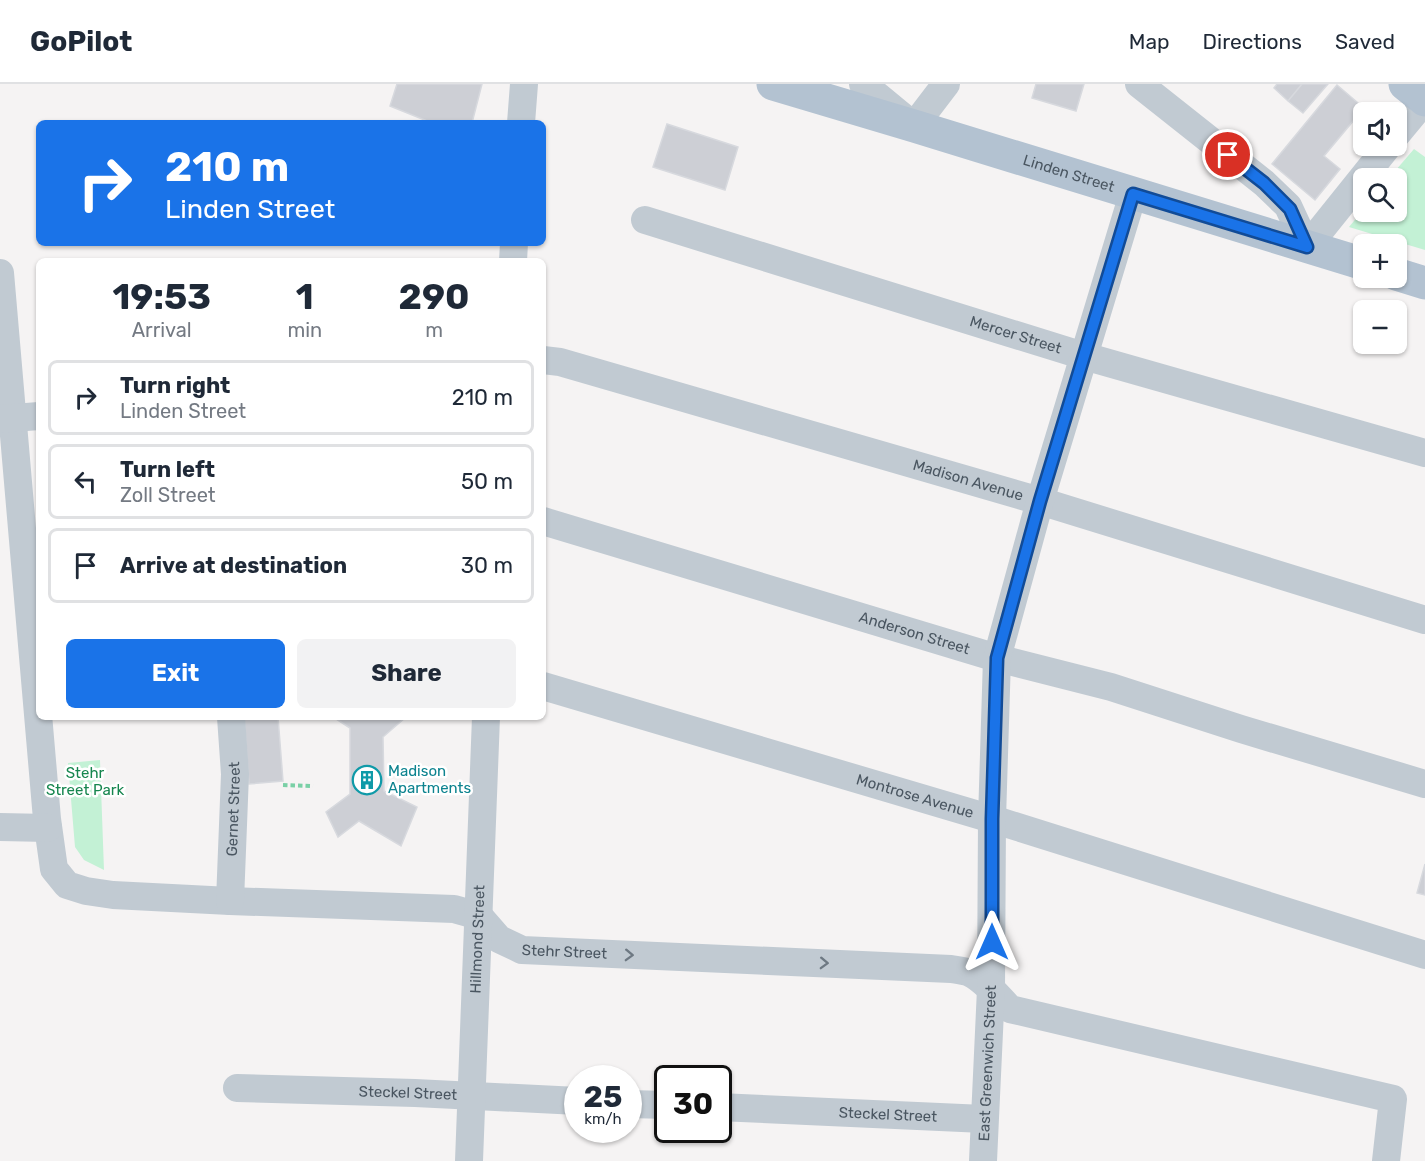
<!DOCTYPE html>
<html lang="en">
<head>
<meta charset="utf-8">
<style>
  :root { --surface:#fff; --page:#f2f2f3; --text:#1f2937; --muted:#747a83; --line:#e0e1e3; --accent:#1a73e8 }
  body { margin:0; font-family:Rubik,sans-serif; background:var(--page); color:var(--text); height:100vh; display:flex; flex-direction:column; font-size:22px; white-space:nowrap }
  * { box-sizing:border-box; margin:0 }
  p { font-size:20px; color:var(--muted) }
  .icon { flex:none; width:33px; height:33px; fill:none; stroke:currentColor; stroke-width:2; stroke-linecap:round; stroke-linejoin:round }
  .map { position:relative; flex:1; overflow:hidden }
  .sheet { position:absolute; left:36px; top:174px; width:510px; height:462px; display:flex; flex-direction:column; background:var(--surface); border-radius:9px; box-shadow:0 2px 4px #0004 }
  .sheet>* { flex:none }
  .hud { position:absolute; left:36px; top:36px; width:510px; height:126px; border-radius:9px; box-shadow:0 2px 4px #0004; background:#1a73e8; color:#fff; overflow:hidden }
  .controls { position:absolute; left:1353px; top:18px; display:grid; gap:12px }
  .controls a { display:grid; place-items:center; width:54px; height:54px; border-radius:9px; background:var(--surface); box-shadow:0 2px 4px #0004; font-size:30px }
  .speed { position:absolute; left:564px; top:981px; display:flex; gap:12px; font-size:30px; font-weight:700; text-align:center }
  .speed>* { display:grid; place-content:center; width:78px; height:78px; border-radius:50%; background:var(--surface); box-shadow:0 2px 4px #0004; line-height:1 }
  .speed small { font-size:15px; font-weight:400 }
  .speed .limit { border:3px solid #111; border-radius:9px; background:#fff; color:#111 }
  .pin { position:absolute; display:grid; place-items:center; width:51px; height:51px; color:#fff; margin:-26px; border:3px solid #fff; border-radius:50%; box-shadow:0 2px 6px #0007 }
  .me { position:absolute; width:66px; margin:-33px; rotate:0deg; stroke-linejoin:round; filter:drop-shadow(0 0 4px #0008) }
  .turn { display:flex; align-items:center; gap:21px; height:126px; padding:0 30px; font-size:27px }
  .turn .icon { width:78px; height:78px; stroke-width:2.5 }
  .turn b { display:block; font-size:42px; line-height:51px }
  .eta { display:flex; justify-content:space-evenly; align-items:center; height:102px; text-align:center }
  .eta b { font-size:36px; font-weight:700; line-height:42px }
  .button { display:flex; gap:12px; margin-top:auto; padding:12px 30px }
  .button a { flex:1; height:69px; border-radius:9px; background:var(--accent); color:#fff; font-size:24px; font-weight:700; line-height:69px; text-align:center }
  .button a+a { background:var(--page); color:var(--text) }
  ul { padding:0; list-style:none }
  li { display:flex; align-items:center; gap:18px; height:75px; margin:0 12px 9px; padding:0 18px; border:3px solid var(--line); border-radius:9px }
  li div { flex:1 }
  li b { display:block; font-size:22px }
  li em { font-style:normal }
  header { display:flex; align-items:center; gap:36px; box-sizing:border-box; height:84px; padding:0 30px; background:var(--surface); border-bottom:2px solid var(--line) }
  header strong { font-size:28px }
  nav { display:flex; gap:33px; margin-inline-start:auto; font-size:21px }
  .map>svg:first-child { display:block }
  .green { fill:#c3f1d5 }
  .building { fill:#cdcfd5; stroke:#d7d9de; stroke-width:1.5 }
  .lines { fill:none; stroke-linecap:round; stroke-linejoin:round }
  .path { stroke:#7ad0a6; stroke-width:4; stroke-dasharray:4.5 3; stroke-linecap:butt }
  .minor { stroke:#c1cad2; stroke-width:28 }
  .major { stroke:#b3c2d1; stroke-width:33 }
  .oneway { stroke:#6e7983 }
  .route-casing { stroke:#114b97; stroke-width:15 }
  .route { stroke:#1a73e8; stroke-width:10 }
  .labels { text-anchor:middle; stroke-width:5; stroke-linejoin:round; paint-order:stroke }
  .street-label { font-size:15px; fill:#4a5661; stroke:#fff }
  .culture-label { font-size:15px; fill:#0d838f; stroke:#fff; text-anchor:start }
  .park-label { font-size:15px; fill:#17864f; stroke:#fff }
</style>
</head>
<body>
<header>
<strong>GoPilot</strong>
<nav><a>Map</a><a>Directions</a><a>Saved</a></nav>
</header>
<div class="map">
<svg width="1425" height="1077" viewBox="0 0 1425 1077">
  <rect width="100%" height="100%" fill="#f5f3f3"/>
  <path class="green" d="M1414,65L1425,73V166L1349,143L1363,126L1364,128H1396V94H1389Z
    M100,676L104,786L84,776L75,763L68,679Z"/>
  <path class="building" d="M397,0H482L472,39H432L390,22Z
    M1036,0H1084L1076,27L1032,14Z
    M1277,0H1302L1288,17L1274,4Z
    M1302,0H1328L1303,29L1288,17Z
    M1337,1L1364,24L1324,72L1340,85L1315,116L1272,80Z
    M667,40L738,63L725,106L653,83Z
    M244,633H278L283,697L249,700Z
    M333,633H406L383,653L384,707L417,723L401,762L359,737L338,753L326,728L350,710V644Z
    M1425,780V811L1417,809Z"/>
  <g class="lines">
    <path class="path" d="M283,701L313,702"/>
    <g class="minor">
      <path d="M863,0L914,42L946,0"/>
      <path d="M1139,0L1264,99L1288,122L1307,163L1388,62"/>
      <path d="M521,39L524,0"/>
      <path d="M1396,51L1425,16"/>
      <path id="s1" d="M645,136L1084,272L1425,369"/>
      <path d="M513,177L514,159"/>
      <path id="s2" d="M0,189L47,735L54,785L67,801L86,807L113,811L230,817L454,825L479,832L499,855L522,866L951,885C957,886 965,887 970,889C983,895 1000,914 1010,925L1393,1015L1386,1077"/>
      <path id="s3" d="M543,276L560,278L1040,417L1425,536"/>
      <path d="M0,335L39,332"/>
      <path id="s4" d="M543,437L997,574L1111,603L1241,645L1425,700"/>
      <path id="s5" d="M543,602L992,735L1425,871"/>
      <path d="M0,743L48,744"/>
      <path id="s6" d="M230,817L235,690L231,633"/>
      <path id="s7" d="M237,1004L415,1009L578,1017"/>
      <path d="M628,1020L668,1021"/>
      <path id="s8" d="M718,1023L984,1035"/>
      <path id="s9" d="M469,1077L486,633"/>
      <path id="s10" d="M983,1077L991,905L992,735L997,574L1040,417L1133,110"/>
    </g>
    <g class="major">
      <path id="s11" d="M773,0L914,42L1364,180"/>
      <path d="M1405,0L1425,16"/>
      <path d="M1396,190L1425,199"/>
    </g>
  </g>
  <defs><path id="oneway-chevron" d="M-2-3.5L2.5 0L-2 3.5" fill="none" stroke-width="1.6" stroke-linecap="round" stroke-linejoin="round" transform="scale(1.5)"/></defs>
  <g class="oneway">
    <use href="#oneway-chevron" transform="translate(629 871) rotate(2)"/>
    <use href="#oneway-chevron" transform="translate(824 879) rotate(2)"/>
  </g>
  <g class="lines">
    <g class="route-casing">
      <path id="route" d="M992,858V735L997,574L1040,417L1133,110L1307,163L1290,125L1264,99L1228,71"/>
    </g>
    <use href="#route" class="route"/>
  </g>
  <defs>
    <g id="building-ring" transform="scale(1.5)"><circle r="9.5" fill="#fff" stroke="#0f9aa8" stroke-width="1.5"/><path d="M-4-6H4V6H1V3H-1V6H-4ZM-2.5-4.3h1.7v1.8h-1.7ZM.8-4.3h1.7v1.8H.8ZM-2.5-1h1.7V.8h-1.7ZM.8-1h1.7V.8H.8Z" fill="#0f9aa8"/></g>
  </defs>
  <g fill-rule="evenodd">
    <use href="#building-ring" x="367" y="696"/>
  </g>
  <g class="labels">
    <g class="street-label">
      <text dy="5" stroke="none"><textPath href="#s11" startOffset="309">Linden Street</textPath></text>
      <text dy="5" stroke="none"><textPath href="#s1" startOffset="388">Mercer Street</textPath></text>
      <text dy="5" stroke="none"><textPath href="#s3" startOffset="442">Madison Avenue</textPath></text>
      <text dy="5" stroke="none"><textPath href="#s4" startOffset="388">Anderson Street</textPath></text>
      <text dy="5" stroke="none"><textPath href="#s5" startOffset="388">Montrose Avenue</textPath></text>
      <text dy="5" stroke="none"><textPath href="#s6" startOffset="92">Gernet Street</textPath></text>
      <text dy="5" stroke="none"><textPath href="#s9" startOffset="222">Hillmond Street</textPath></text>
      <text dy="5" stroke="none"><textPath href="#s2" startOffset="1132">Stehr Street</textPath></text>
      <text dy="5" stroke="none"><textPath href="#s10" startOffset="98">East Greenwich Street</textPath></text>
      <text dy="5" stroke="none"><textPath href="#s7" startOffset="171">Steckel Street</textPath></text>
      <text dy="5" stroke="none"><textPath href="#s8" startOffset="170">Steckel Street</textPath></text>
    </g>
    <g class="culture-label">
      <text x="388" y="692">Madison<tspan x="388" dy="17">Apartments</tspan></text>
    </g>
    <g class="park-label">
      <text x="85" y="694">Stehr<tspan x="85" dy="17">Street Park</tspan></text>
    </g>
  </g>
</svg>
<div class="controls">
<a><svg class="icon" aria-label="sound" viewBox="0 0 24 24"><path d="M4 9h4l5-4v14l-5-4H4zM17 9q2 3 0 6"/></svg></a>
<a><svg class="icon" aria-label="search" viewBox="0 0 24 24"><circle cx="10" cy="10" r="6"/><path d="M15 15l6 6"/></svg></a>
<a>+</a>
<a>−</a>
</div>
<div class="speed"><div>25<small>km/h</small></div><div class="limit">30</div></div>
<div class="pin" style="left:1228px;top:71px;background:#d93025"><svg class="icon" aria-label="arrive" viewBox="0 0 24 24"><path d="M6 21V4h12l-3 4 3 4H6"/></svg></div>
<svg class="me" style="left:992px;top:858px" viewBox="-20 -20 40 40"><path d="M0-17L14 15 0 8-14 15z" fill="#1a73e8" stroke="#fff" stroke-width="4"/></svg>
<div class="hud">
<div class="turn"><svg class="icon" aria-label="right" viewBox="0 0 24 24"><path d="M7 20v-9h11M14 6l5 5-5 5"/></svg><div><b>210 m</b>Linden Street</div></div>
</div>
<section class="sheet">
<div class="eta">
<div><b>19:53</b><p>Arrival</p></div>
<div><b>1</b><p>min</p></div>
<div><b>290</b><p>m</p></div>
</div>
<ul>
<li><svg class="icon" aria-label="right" viewBox="0 0 24 24"><path d="M7 20v-9h11M14 6l5 5-5 5"/></svg><div><b>Turn right</b><p>Linden Street</p></div><em>210 m</em></li>
<li><svg class="icon" aria-label="left" viewBox="0 0 24 24"><path d="M17 20v-9H6M10 6l-5 5 5 5"/></svg><div><b>Turn left</b><p>Zoll Street</p></div><em>50 m</em></li>
<li><svg class="icon" aria-label="arrive" viewBox="0 0 24 24"><path d="M6 21V4h12l-3 4 3 4H6"/></svg><div><b>Arrive at destination</b></div><em>30 m</em></li>
</ul>
<div class="button"><a>Exit</a><a>Share</a></div>
</section>
</div>
</body>
</html>
